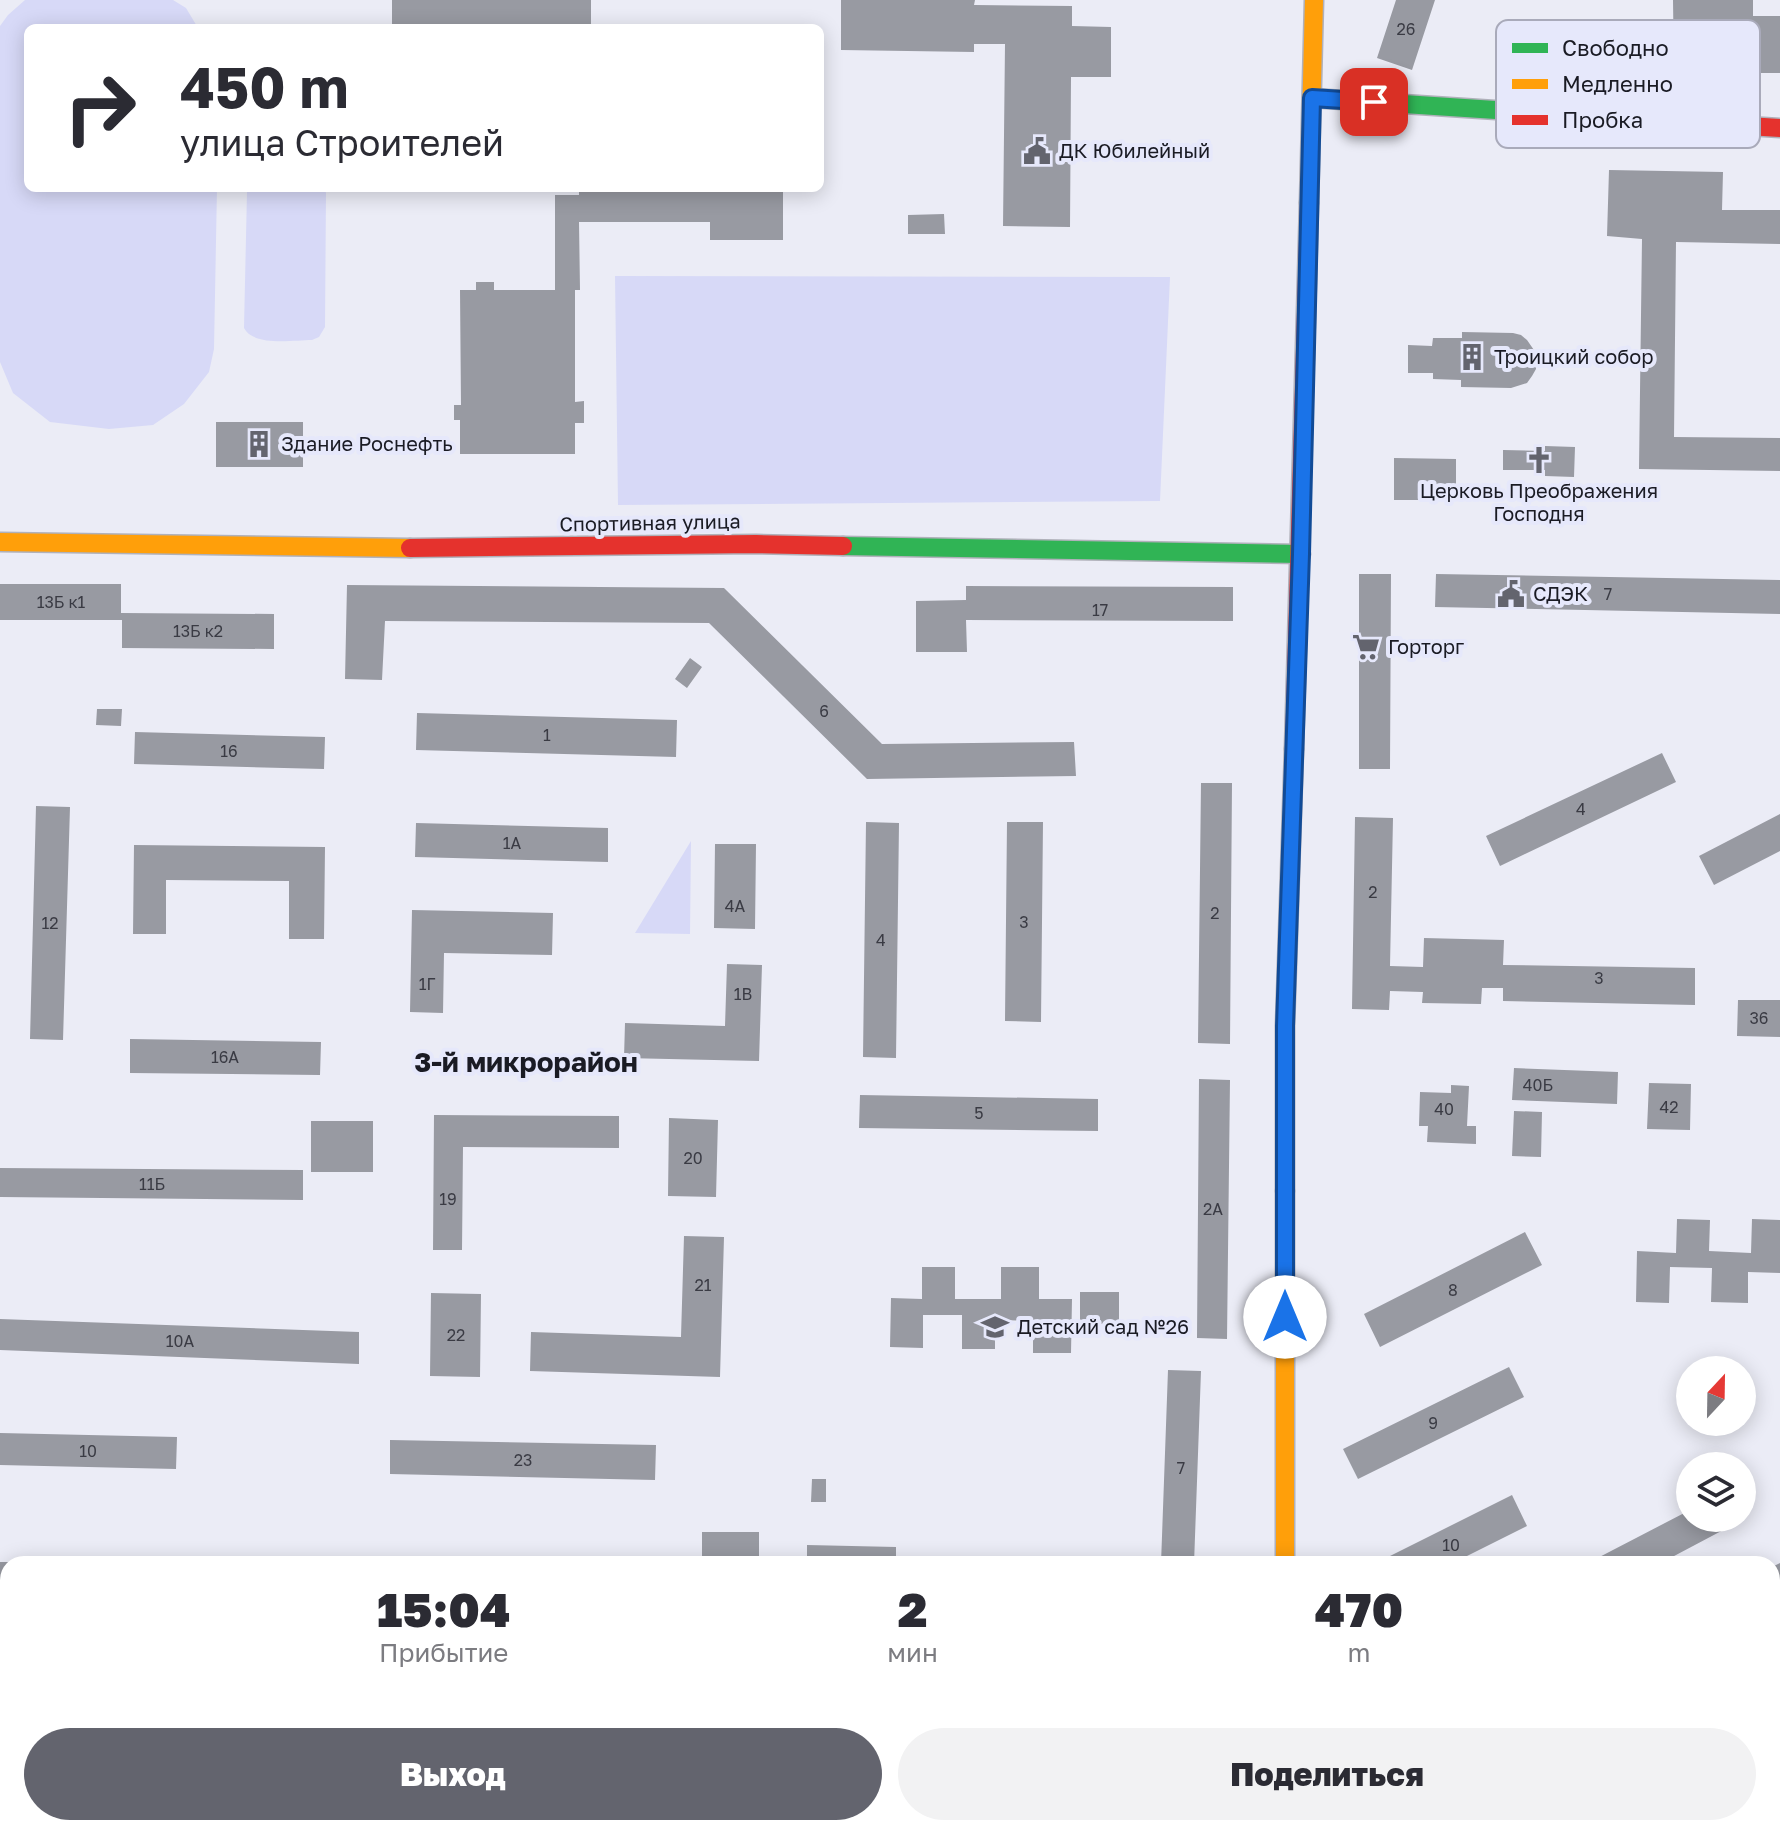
<!DOCTYPE html>
<html lang="ru">
<head>
<meta charset="utf-8">
<style>
  :root { --surface:#fff; --page:#f2f2f3; --text:#2b2b33; --muted:#7c7c81; --accent:#63646e }
  body { margin:0; font-family:"Golos Text",sans-serif; background:var(--page); color:var(--text); height:100vh; display:flex; flex-direction:column; font-size:30px; white-space:nowrap }
  * { box-sizing:border-box; margin:0 }
  p { font-size:26px; color:var(--muted) }
  .icon { flex:none; width:44px; height:44px; fill:none; stroke:currentColor; stroke-width:2; stroke-linecap:round; stroke-linejoin:round }
  .map { position:relative; flex:1; overflow:hidden }
  .details { position:absolute; left:0px; top:1556px; width:1780px; height:280px; display:flex; flex-direction:column; background:var(--surface); border-radius:24px 24px 0 0; box-shadow:0 4px 20px #0003 }
  .details>* { flex:none }
  .guide { position:absolute; left:24px; top:24px; width:800px; height:168px; border-radius:12px; box-shadow:0 4px 20px #0003; background:#fff; color:var(--text); overflow:hidden }
  .needle { width:52px; rotate:22deg }
  .controls { position:absolute; left:1676px; top:1356px; display:grid; gap:16px }
  .controls a { display:grid; place-items:center; width:80px; height:80px; border-radius:50%; background:var(--surface); box-shadow:0 4px 20px #0003; font-size:40px }
  .pin { position:absolute; display:grid; place-items:center; width:68px; height:68px; color:#fff; margin:-34px; border-radius:16px; box-shadow:0 4px 12px #0006 }
  .me { position:absolute; width:88px; margin:-44px; rotate:0deg; stroke-linejoin:round; filter:drop-shadow(0 0 6px #0008) }
  .turn { display:flex; align-items:center; gap:28px; height:168px; padding:0 24px; font-size:36px }
  .turn .icon { width:104px; height:104px; stroke-width:2.5 }
  .turn b { display:block; font-size:56px; line-height:68px }
  .eta { display:flex; justify-content:space-evenly; align-items:center; height:136px; text-align:center }
  .eta b { font-size:48px; font-weight:800; line-height:56px }
  .primary-button { display:flex; gap:16px; margin-top:auto; padding:16px 24px }
  .primary-button a { flex:1; height:92px; border-radius:48px; background:var(--accent); color:#fff; font-size:32px; font-weight:800; line-height:92px; text-align:center }
  .primary-button a+a { background:var(--page); color:var(--text) }
  .map>svg:first-child { display:block }
  .green { fill:#d7d9f7 }
  .building { fill:#989aa2 }
  .lines { fill:none; stroke-linecap:round; stroke-linejoin:round }
  .street-casing { stroke:#b0b1ba; stroke-width:21 }
  .fast-casing { stroke:#b0b1ba; stroke-width:21 }
  .slow-casing { stroke:#b0b1ba; stroke-width:21 }
  .jam-casing { stroke:#b0b1ba; stroke-width:21 }
  .street { stroke:#fcfcfe; stroke-width:18 }
  .fast { stroke:#30b455; stroke-width:18 }
  .slow { stroke:#ff9f0a; stroke-width:18 }
  .jam { stroke:#e5322d; stroke-width:18 }
  .route-casing { stroke:#114b97; stroke-width:20 }
  .route { stroke:#1a73e8; stroke-width:14 }
  .labels { text-anchor:middle; stroke-width:8; stroke-linejoin:round; paint-order:stroke }
  .number-label { font-size:16px; fill:#3a3b44 }
  .poi-label { font-size:20px; fill:#1a1b24; stroke:#e6e8fb; text-anchor:start }
  .street-label { font-size:20px; fill:#1a1b24; stroke:#e6e8fb }
  .district-label { font-size:28px; font-weight:bold; fill:#1a1b24; stroke:#e6e8fb }
  .key { fill:#e6e8fb; stroke:#a9aaba; stroke-width:2 }
  .key-label { font-size:22px; fill:#1a1b24 }
</style>
</head>
<body>
<div class="map">
<svg width="1780" height="1836" viewBox="0 0 1780 1836">
  <rect width="100%" height="100%" fill="#ebecf6"/>
  <path class="green" d="M25,0H173L186,8L198,28H28V188H217L214,349L209,372L184,404L153,425L109,429L50,422L13,393L0,362V26L8,15Z
    M249,188H324L326,193L325,327L319,337L312,340C293,340 254,347 244,328L247,192Z
    M615,276L1170,277L1160,501L618,505Z
    M691,841L690,934L635,933Z"/>
  <path class="building" d="M392,0H591V28H392Z
    M841,0H975L974,5L1072,6V26L1111,27V77H1071L1070,227L1003,226L1005,44H974V52L841,50Z
    M1396,0H1435L1412,70L1377,58Z
    M1673,0H1753V16H1780V73H1674Z
    M1609,170L1723,172L1722,210H1780V244L1676,242L1674,437L1780,438V471L1639,469L1642,239L1607,236Z
    M579,188H783V240H710V222H579L580,290H575V402L584,401V423H575V454H460V420H454V405H461L460,290H476V282H494V290H555V195H579Z
    M944,214L945,234H908V215Z
    M1462,332L1513,333L1521,335L1527,340L1536,353V369L1532,376L1527,383L1511,388L1461,387V380L1433,379V373H1408V345L1432,346L1433,338H1462Z
    M216,422H303V467H216Z
    M1545,446L1575,447L1574,477L1545,476V470H1503V450L1545,451Z
    M1394,458L1456,459V500H1394Z
    M1359,574H1391L1390,769H1359Z
    M1436,574L1780,580V614L1435,607Z
    M0,584H121V613L274,614V649L122,648V620H0Z
    M347,585L724,588L882,744L1074,742L1076,776L867,779L709,623L385,621L382,680L345,679Z
    M966,586L1233,587V621L966,620L967,652H916V601L966,600Z
    M690,658L702,667L687,688L675,679Z
    M97,709H122L121,726L96,725Z
    M417,713L677,720L676,757L416,750Z
    M135,732L325,737L324,769L134,764Z
    M1662,753L1676,782L1500,866L1486,836Z
    M1201,783H1232L1230,1044L1198,1043Z
    M36,806L70,807L63,1040L30,1039Z
    M1780,814V851L1714,885L1699,856Z
    M1355,817L1393,818L1390,966L1423,967L1424,938L1504,940L1503,965L1695,968V1005L1503,1001V988H1482L1481,1004L1422,1003L1423,992L1390,991L1389,1010L1352,1009Z
    M866,822L899,823L896,1058L863,1057Z
    M1007,822H1043L1041,1022L1005,1021Z
    M416,823L608,828V862L415,857Z
    M715,844H756L755,929L714,928Z
    M134,845L325,847L324,939H289V881L166,880V934H133Z
    M412,910L553,913L552,955L444,953L443,1013L410,1012Z
    M727,964L762,965L759,1061L624,1058L625,1023L725,1026Z
    M1738,1000H1780V1037L1737,1036Z
    M130,1039L321,1042L320,1075L130,1073Z
    M1514,1068L1618,1072L1617,1104L1512,1100Z
    M1199,1079L1230,1080L1227,1339L1197,1338Z
    M1649,1083L1691,1084L1690,1130L1647,1129Z
    M1451,1085L1469,1086L1467,1126H1476V1144L1427,1142L1428,1126H1419L1420,1092L1451,1093Z
    M860,1095L1098,1099V1131L859,1128Z
    M1514,1111L1542,1112L1541,1157L1512,1156Z
    M434,1115L619,1116V1148L463,1147L462,1250H433Z
    M669,1118L718,1120L716,1197L668,1196Z
    M311,1121H373V1172H311Z
    M0,1168L303,1170V1200L0,1197Z
    M1677,1219L1710,1220L1709,1251L1751,1253L1752,1219L1780,1220V1273L1748,1272V1303L1711,1302L1712,1268L1670,1267L1669,1303L1636,1302L1637,1251L1676,1253Z
    M1525,1232L1542,1265L1380,1347L1364,1314Z
    M684,1236L724,1237L720,1377L530,1371L531,1332L681,1337Z
    M922,1267H955V1299H1001V1267H1039V1299H1072L1071,1353H1033V1321L995,1320V1349H962V1315H923V1348L890,1347L891,1298L922,1299Z
    M1080,1292H1119V1324H1080Z
    M431,1293L481,1294L480,1377L430,1376Z
    M0,1319L359,1332V1364L0,1350Z
    M1509,1367L1524,1397L1358,1479L1343,1449Z
    M1168,1370L1201,1371L1194,1564H1161Z
    M0,1433L177,1437L176,1469L0,1465Z
    M390,1440L656,1445L655,1480L390,1474Z
    M812,1479H826V1502H811Z
    M1512,1495L1527,1526L1451,1564H1374Z
    M1690,1510V1518H1721L1727,1528L1659,1564H1586Z
    M702,1532H759V1564H702Z
    M807,1545L896,1547V1564H807Z
    M170,1560L249,1561V1564H170Z
    M0,1562H8V1591L0,1590Z
    M1780,1563V1601L1772,1605V1567Z
    M0,1732H8V1771H0Z"/>
  <g class="lines">
    <g class="street-casing">
      <path id="street" d="M1258,1828V1836"/>
    </g>
    <g class="fast-casing">
      <path id="fast" d="M1312,98L1635,119
        M843,546L1301,554
        M1285,1191V1026L1294,749"/>
    </g>
    <g class="slow-casing">
      <path id="slow" d="M1309,203L1314,0
        M0,542L410,548
        M1285,1191V1564
        M0,1636H8"/>
    </g>
    <g class="jam-casing">
      <path id="jam" d="M1635,119L1780,128
        M410,548L756,544L843,546
        M1294,749L1309,203"/>
    </g>
    <use href="#street" class="street"/>
    <use href="#fast" class="fast"/>
    <use href="#slow" class="slow"/>
    <use href="#jam" class="jam"/>
  </g>
  <g class="lines">
    <g class="route-casing">
      <path id="route" d="M1285,1317V1026L1301,554L1312,98L1374,102"/>
    </g>
    <use href="#route" class="route"/>
  </g>
  <defs>
    <g id="civic-bare" transform="scale(2.16)"><path d="M-.6-6.5H3V-4.5H.6V-3L4-1V1h2V6H-6V1h2V-1L-.6-3ZM-1.2 2.5V6h2.4V2.5Z" fill="#63646e" stroke="#e6e8fb" stroke-width="2.5" paint-order="stroke"/></g>
    <g id="building-bare" transform="scale(2.16)"><path d="M-4-6H4V6H1V3H-1V6H-4ZM-2.5-4.3h1.7v1.8h-1.7ZM.8-4.3h1.7v1.8H.8ZM-2.5-1h1.7V.8h-1.7ZM.8-1h1.7V.8H.8Z" fill="#63646e" stroke="#e6e8fb" stroke-width="2.5" paint-order="stroke"/></g>
    <g id="church-bare" transform="scale(2.16)"><path d="M-1.2-6h2.4v3.5h3.3v2.4h-3.3V6h-2.4V-.1h-3.3v-2.4h3.3Z" fill="#63646e" stroke="#e6e8fb" stroke-width="2.5" paint-order="stroke"/></g>
    <g id="supermarket-bare" transform="scale(2.16)"><path d="M-6-5.5h2.5l.6 2H6L4.5 2H-2.5L-4.4-4H-6ZM-1.5 3.2a1.3 1.3 0 1 0 .1 0ZM3 3.2a1.3 1.3 0 1 0 .1 0Z" fill="#63646e" stroke="#e6e8fb" stroke-width="2.5" paint-order="stroke"/></g>
    <g id="school-bare" transform="scale(2.16)"><path d="M0-5L7-2L0 1L-7-2ZM-4 1L0 2.5L4 1V4Q0 6-4 4Z" fill="#63646e" stroke="#e6e8fb" stroke-width="2.5" paint-order="stroke"/></g>
  </defs>
  <g fill-rule="evenodd">
    <use href="#civic-bare" x="1037" y="151"/>
    <use href="#building-bare" x="1472" y="357"/>
    <use href="#building-bare" x="259" y="444"/>
    <use href="#church-bare" x="1539" y="460"/>
    <use href="#civic-bare" x="1511" y="594"/>
    <use href="#supermarket-bare" x="1366" y="647"/>
    <use href="#school-bare" x="995" y="1327"/>
  </g>
  <g class="labels">
    <g class="number-label">
      <text x="1406" y="35">26</text>
      <text x="1608" y="600">7</text>
      <text x="61" y="608">13Б к1</text>
      <text x="1100" y="616">17</text>
      <text x="198" y="637">13Б к2</text>
      <text x="824" y="717">6</text>
      <text x="547" y="741">1</text>
      <text x="229" y="757">16</text>
      <text x="1581" y="815">4</text>
      <text x="512" y="849">1А</text>
      <text x="1373" y="898">2</text>
      <text x="735" y="912">4А</text>
      <text x="1215" y="919">2</text>
      <text x="1024" y="928">3</text>
      <text x="50" y="929">12</text>
      <text x="881" y="946">4</text>
      <text x="1599" y="984">3</text>
      <text x="427" y="990">1Г</text>
      <text x="743" y="1000">1В</text>
      <text x="1759" y="1024">36</text>
      <text x="225" y="1063">16А</text>
      <text x="1538" y="1091">40Б</text>
      <text x="1669" y="1113">42</text>
      <text x="1444" y="1115">40</text>
      <text x="979" y="1119">5</text>
      <text x="693" y="1164">20</text>
      <text x="152" y="1190">11Б</text>
      <text x="448" y="1205">19</text>
      <text x="1213" y="1215">2А</text>
      <text x="703" y="1291">21</text>
      <text x="1453" y="1296">8</text>
      <text x="456" y="1341">22</text>
      <text x="180" y="1347">10А</text>
      <text x="1433" y="1429">9</text>
      <text x="88" y="1457">10</text>
      <text x="523" y="1466">23</text>
      <text x="1181" y="1474">7</text>
      <text x="1451" y="1551">10</text>
    </g>
    <g class="poi-label">
      <text x="1059" y="158">ДК Юбилейный</text>
      <text x="1494" y="364">Троицкий собор</text>
      <text x="281" y="451">Здание Роснефть</text>
      <text x="1539" y="498" text-anchor="middle">Церковь Преображения<tspan x="1539" dy="23">Господня</tspan></text>
      <text x="1533" y="601">СДЭК</text>
      <text x="1388" y="654">Горторг</text>
      <text x="1017" y="1334">Детский сад №26</text>
    </g>
    <g class="street-label">
      <text transform="translate(650 523) rotate(-1)" y="7">Спортивная улица</text>
    </g>
    <g class="district-label">
      <text x="526" y="1072">3-й микрорайон</text>
    </g>
  </g>
  <rect x="1496" y="20" width="264" height="128" rx="12" class="key"/>
  <rect x="1512" y="43" width="36" height="10" fill="#30b455"/>
  <rect x="1512" y="79" width="36" height="10" fill="#ff9f0a"/>
  <rect x="1512" y="115" width="36" height="10" fill="#e5322d"/>
  <g class="key-label">
    <text x="1562" y="56">Свободно</text>
    <text x="1562" y="92">Медленно</text>
    <text x="1562" y="128">Пробка</text>
  </g>
</svg>
<div class="controls">
<a><svg class="needle" viewBox="-14 -14 28 28"><path d="M0-13l5 13h-10z" fill="#e53935"/><path d="M0 13l5-13h-10z" fill="#7c7c81"/></svg></a>
<a><svg class="icon" aria-label="layers" viewBox="0 0 24 24"><path d="M12 4l9 5-9 5-9-5zM3 14l9 5 9-5"/></svg></a>
</div>
<div class="pin" style="left:1374px;top:102px;background:#d93025"><svg class="icon" aria-label="arrive" viewBox="0 0 24 24"><path d="M6 21V4h12l-3 4 3 4H6"/></svg></div>
<svg class="me" style="left:1285px;top:1317px" viewBox="-20 -20 40 40"><circle r="19" fill="#fff"/><path d="M0-13L10 11 0 6-10 11z" fill="#1a73e8"/></svg>
<div class="guide">
<div class="turn"><svg class="icon" aria-label="right" viewBox="0 0 24 24"><path d="M7 20v-9h11M14 6l5 5-5 5"/></svg><div><b>450 m</b>улица Строителей</div></div>
</div>
<section class="details">
<div class="eta">
<div><b>15:04</b><p>Прибытие</p></div>
<div><b>2</b><p>мин</p></div>
<div><b>470</b><p>m</p></div>
</div>
<div class="primary-button"><a>Выход</a><a>Поделиться</a></div>
</section>
</div>
</body>
</html>
